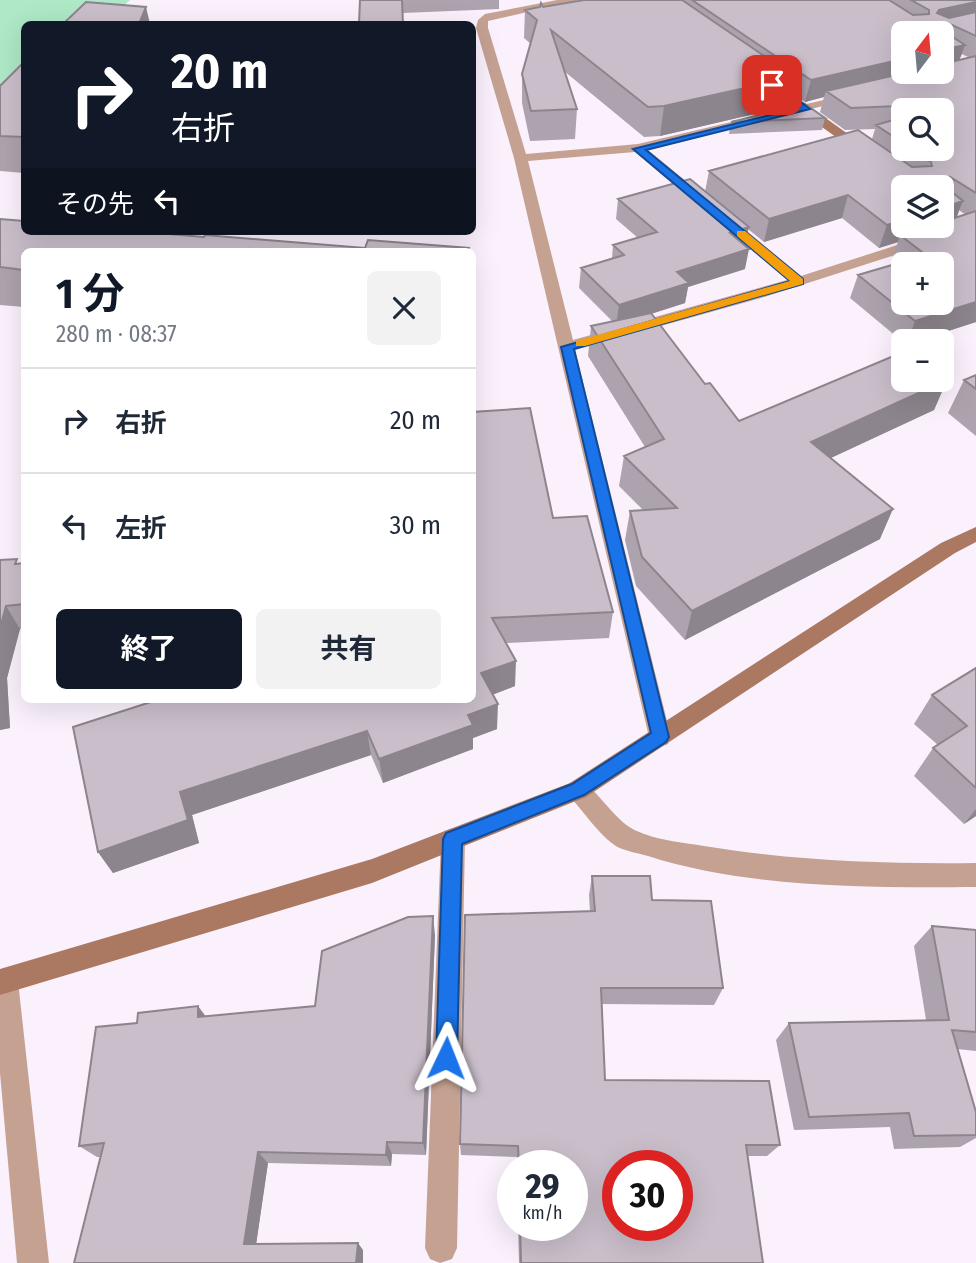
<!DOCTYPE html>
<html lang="ja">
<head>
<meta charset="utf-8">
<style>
  :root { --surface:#fff; --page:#f2f2f3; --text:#1f2937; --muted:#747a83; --line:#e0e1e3; --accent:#111827 }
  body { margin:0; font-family:"Fira Sans Condensed","Noto Sans JP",sans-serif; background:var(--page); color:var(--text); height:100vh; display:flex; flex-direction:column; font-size:26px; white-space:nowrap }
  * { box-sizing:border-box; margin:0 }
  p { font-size:23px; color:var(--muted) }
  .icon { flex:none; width:38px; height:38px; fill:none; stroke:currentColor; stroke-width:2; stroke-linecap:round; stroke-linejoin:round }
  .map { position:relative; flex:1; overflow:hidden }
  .sheet { position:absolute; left:21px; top:248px; width:455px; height:455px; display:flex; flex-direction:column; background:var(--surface); border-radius:10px; box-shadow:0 7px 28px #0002 }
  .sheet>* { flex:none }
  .hud { position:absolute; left:21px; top:21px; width:455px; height:214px; border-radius:10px; box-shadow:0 7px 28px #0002; background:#111827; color:#fff; overflow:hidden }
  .needle { width:46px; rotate:16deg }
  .controls { position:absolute; left:891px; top:21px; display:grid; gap:14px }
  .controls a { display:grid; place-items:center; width:63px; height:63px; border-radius:10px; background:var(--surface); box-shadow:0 7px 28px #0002; font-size:35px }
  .speed { position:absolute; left:497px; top:1150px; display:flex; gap:14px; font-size:35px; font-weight:700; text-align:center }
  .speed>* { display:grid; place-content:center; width:91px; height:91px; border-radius:50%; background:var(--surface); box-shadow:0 7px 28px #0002; line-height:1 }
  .speed small { font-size:18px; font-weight:400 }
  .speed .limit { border:10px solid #d22; background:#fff; color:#111 }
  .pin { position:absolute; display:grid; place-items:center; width:60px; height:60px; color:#fff; margin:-30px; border-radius:14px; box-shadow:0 4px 10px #0006 }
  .me { position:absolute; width:77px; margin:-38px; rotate:2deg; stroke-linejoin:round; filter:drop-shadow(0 0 5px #0008) }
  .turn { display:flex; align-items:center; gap:24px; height:147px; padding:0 35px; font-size:32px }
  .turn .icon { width:91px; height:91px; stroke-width:2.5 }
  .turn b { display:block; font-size:49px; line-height:60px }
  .then { display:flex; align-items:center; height:66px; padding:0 35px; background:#0003; gap:14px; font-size:26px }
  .round { display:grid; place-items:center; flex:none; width:74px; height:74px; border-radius:10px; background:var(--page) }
  .headline { display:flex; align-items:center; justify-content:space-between; height:119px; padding:0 35px }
  h1 { font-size:42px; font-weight:700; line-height:52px; color:var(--accent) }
  .button { display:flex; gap:14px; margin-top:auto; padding:14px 35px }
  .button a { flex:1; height:80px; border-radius:10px; background:var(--accent); color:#fff; font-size:28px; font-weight:700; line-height:80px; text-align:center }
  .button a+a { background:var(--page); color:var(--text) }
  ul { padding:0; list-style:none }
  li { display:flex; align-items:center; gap:21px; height:105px; padding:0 35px; border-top:2px solid var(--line) }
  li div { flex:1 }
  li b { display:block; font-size:26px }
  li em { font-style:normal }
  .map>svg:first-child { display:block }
  .green { fill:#aee8c6 }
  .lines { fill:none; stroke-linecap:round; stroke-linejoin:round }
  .street { fill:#c5a192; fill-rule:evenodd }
  .secondary { fill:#ab7862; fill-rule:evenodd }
  .wall { fill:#ada3ae; fill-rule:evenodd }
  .shaded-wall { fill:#8d858d }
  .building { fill:#c9beca; stroke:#8d858d; stroke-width:2; fill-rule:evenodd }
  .route { fill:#1a73e8; stroke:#114b97; stroke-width:2 }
  .slow { fill:#f59e0b }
</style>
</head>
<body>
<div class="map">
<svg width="976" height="1263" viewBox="0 0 976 1263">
  <rect width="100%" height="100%" fill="#faf1fd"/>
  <path class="green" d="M0,0H130L103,24H24V97L0,119Z"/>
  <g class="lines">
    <path class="street" d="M557,0H579L488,21V28L526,154L638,144L849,94L855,98L648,150L704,196V202H694L635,152L528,161L573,340L787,280L721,224V218H731L801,276L916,239L921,238L928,242L926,245L761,298L575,350L671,737L668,744L660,747L652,744L649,737L514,158L476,28L478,20L485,14Z
      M578,780L586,783C599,795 617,820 631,828C652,840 681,842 704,846C795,861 884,864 976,863V887C873,888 747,888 648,856C638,853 622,851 613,844C597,832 584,812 570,797L566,790L570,783Z
      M453,828L462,831L465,839L457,1248L452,1259L440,1263L430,1259L425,1248L441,839L444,831Z
      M5,968L14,972L18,981L49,1263H17L0,1073V970Z"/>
    <path class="secondary" d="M764,80H772L872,151L865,155L860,154L764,86Z
      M976,527V542L955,553L586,797L372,883L0,995V969L372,859L570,783L941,543Z"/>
  </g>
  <path class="wall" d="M360,0H499V9L403,13Z
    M584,0H976V322L917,341L903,342L850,298L858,275L898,263L892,258L898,242L879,248L842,218L764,242L748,229L745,245V269L688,287L685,303L651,314L705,384L739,421L947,380L934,410L830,458L880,539L685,640L636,586L625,540L630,511L643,510L619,486L624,456L645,447L588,356L591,326L612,321L579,288L581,268L612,258L613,245L638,238L616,219L618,199L705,192L709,171L872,139L875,129L845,130L820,112L824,97L805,102L791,92L788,106L660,136L644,137L564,71L577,109L575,139L530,141L522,103V74L531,44L524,38L525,10ZM962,54L970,58L959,60ZM903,110L942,149H903ZM959,210L966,215L957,218Z
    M24,62V173L0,171V86Z
    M825,118L822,130L729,134L731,122Z
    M0,219L204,237L365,248H469V252H24V307L0,305Z
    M976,375V436L948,413L964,380Z
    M472,412L553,518L613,612L609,638L506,643L515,686L492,695L497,729L473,738V749L383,783L371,755L192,815L199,843L113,873L98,852L73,727L472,700Z
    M0,560L19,564L24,563V629H20L7,678L10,728L0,730Z
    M976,668V816L964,824L914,776L933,748L938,745L914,724L932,695Z
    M592,876L652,900L723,988L714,1005L602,1004L605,1080L780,1145L767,1156H748L763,1263H519L518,1225H572V1166H517V1157L461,1155L460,1144L590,912L589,895Z
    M932,926L976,930V1051L957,1049L976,1112V1138L960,1147L894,1149L890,1127L794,1130L776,1040L789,1023L926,1020L914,946Z
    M435,935L426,1155L392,1154L391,1166L268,1163L256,1244L363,1250L74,1263L101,1157H97L79,1146L137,1023L315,1006Z"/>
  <path class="shaded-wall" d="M976,2V19L948,23L937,13L939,10Z
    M146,7L150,24H139Z
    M965,45L957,66L942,70V50Z
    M903,59V72H932L826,91L824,97L805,102L811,80Z
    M795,77L788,106L660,136L664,106Z
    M848,195L842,218L764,242L769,219Z
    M963,201L954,223L900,235L898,242L879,248L887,225L903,220V226H942V208Z
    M749,227L744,248L730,233Z
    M749,249L745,269L688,287L685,303L616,325L619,305L677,272Z
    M976,302V322L917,341H908L915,321Z
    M947,380L934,410L801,472L811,442Z
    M893,509L880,539L685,640L692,611Z
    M6,606L20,629L7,678L10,728L0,730V628Z
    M516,661L515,686L481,699V673Z
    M498,704L497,729L473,738V749L383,783L379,759L468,715Z
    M367,731L371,755L192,815L199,843L113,873L98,852L180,792Z
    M976,809V816L964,824Z
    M433,916L435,935L426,1155L423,1143Z
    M198,1006L210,1022L198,1017Z
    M387,1142L392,1154L391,1166L386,1155Z
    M258,1152L268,1163L255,1252L244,1244Z
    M358,1243L363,1250V1263H356Z"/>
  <path class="building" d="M360,0H402L403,24H359Z
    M584,0H682L795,77L664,106L648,107L551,30L577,109L531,111L522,74L537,20L525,10L540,7L541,3L543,7Z
    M692,0H889L913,15L929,14V10L911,0H976V2L939,10L937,13L949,18L976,12V36L948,23V34L965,45L942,50V33H903V59L811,80Z
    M86,2L146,7L139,24H63Z
    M976,56V193L950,177L948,189L963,201L942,208V187H903V220L887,225L848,195L769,219L709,171L858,130L912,167L932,166L931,162L911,149H942V110H903V143L876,125L900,118L898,106L851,108L826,91L909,72H942V64Z
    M24,62V137L0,136V86Z
    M805,104L825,118L731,122Z
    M690,179L749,227L730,233L749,249L677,272L689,283L619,305L581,268L624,255L613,245L657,232L618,199Z
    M976,211V302L915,321L858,275L926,255L900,235L930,226H942V222ZM903,264H942V303H903Z
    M0,219L24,221V231H132L204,237L205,235L365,248L368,240L469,248L468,252H24V270L0,267Z
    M651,313L705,384L710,383L739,421L903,352V380H942V376L947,380L811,442L893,509L692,611L642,557L630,511L677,508L624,456L664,439L591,326Z
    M976,375V389L964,380Z
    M530,408L553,518L587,516L613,612L492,618L516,661L481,673L498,704L468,715L473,725L379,759L367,731L180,792L188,820L98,852L73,727L157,700H472V412Z
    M17,559L15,564L24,563V604L6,606L0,628V560Z
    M976,668V788L933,748L967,726L932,695Z
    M592,876H650L652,900L711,901L723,988H601L605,1080L769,1081L780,1145H746L763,1263H521L520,1225H572V1166H519L518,1146L460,1144L465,915L595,911ZM618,1166H677V1225H618Z
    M433,916L423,1143L387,1142L386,1155L258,1152L244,1244L358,1243L356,1263H74L104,1143L79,1146L96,1027L137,1023L138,1013L198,1006V1017L315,1006L322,951L408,917Z
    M932,926L976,930V1032L952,1030L976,1112V1135L914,1136L909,1113L809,1117L789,1023L949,1020Z"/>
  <path class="route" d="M769,83H775L810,109L646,150L803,279V284L574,349L669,737L666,742L584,795L462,844L457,1058L454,1065L446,1068L439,1065L436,1058L443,839L446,833L572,784L651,733L561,347L790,281L633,149L798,108L769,87Z"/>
  <path class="slow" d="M737,231H745L803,279V284L585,346H576V341L790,281L737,236Z"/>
</svg>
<div class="controls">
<a><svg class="needle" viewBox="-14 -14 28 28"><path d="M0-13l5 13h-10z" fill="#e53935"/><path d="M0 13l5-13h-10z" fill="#747a83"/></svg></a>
<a><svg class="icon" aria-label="search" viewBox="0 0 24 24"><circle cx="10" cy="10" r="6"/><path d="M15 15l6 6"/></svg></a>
<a><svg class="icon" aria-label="layers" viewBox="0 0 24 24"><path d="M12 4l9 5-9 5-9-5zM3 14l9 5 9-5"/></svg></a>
<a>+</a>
<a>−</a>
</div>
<div class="speed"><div>29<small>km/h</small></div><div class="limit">30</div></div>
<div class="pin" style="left:772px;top:85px;background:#d93025"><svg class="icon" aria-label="arrive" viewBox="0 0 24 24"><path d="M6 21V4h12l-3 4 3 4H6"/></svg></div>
<svg class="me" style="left:446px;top:1058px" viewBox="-20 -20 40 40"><path d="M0-17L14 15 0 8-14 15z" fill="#1a73e8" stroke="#fff" stroke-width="4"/></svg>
<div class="hud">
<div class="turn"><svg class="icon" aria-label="right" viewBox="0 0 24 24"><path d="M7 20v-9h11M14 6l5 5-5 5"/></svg><div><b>20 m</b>右折</div></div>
<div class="then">その先<svg class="icon" aria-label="left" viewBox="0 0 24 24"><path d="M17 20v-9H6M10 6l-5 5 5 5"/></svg></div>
</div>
<section class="sheet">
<div class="headline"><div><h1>1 分</h1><p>280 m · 08:37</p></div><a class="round"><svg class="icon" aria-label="close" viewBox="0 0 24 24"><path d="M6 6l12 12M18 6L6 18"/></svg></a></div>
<ul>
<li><svg class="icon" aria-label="right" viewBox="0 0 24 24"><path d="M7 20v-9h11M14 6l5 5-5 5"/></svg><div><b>右折</b></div><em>20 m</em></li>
<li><svg class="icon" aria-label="left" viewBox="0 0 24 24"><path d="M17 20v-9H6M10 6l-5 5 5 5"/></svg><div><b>左折</b></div><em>30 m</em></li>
</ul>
<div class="button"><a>終了</a><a>共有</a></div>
</section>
</div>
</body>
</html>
